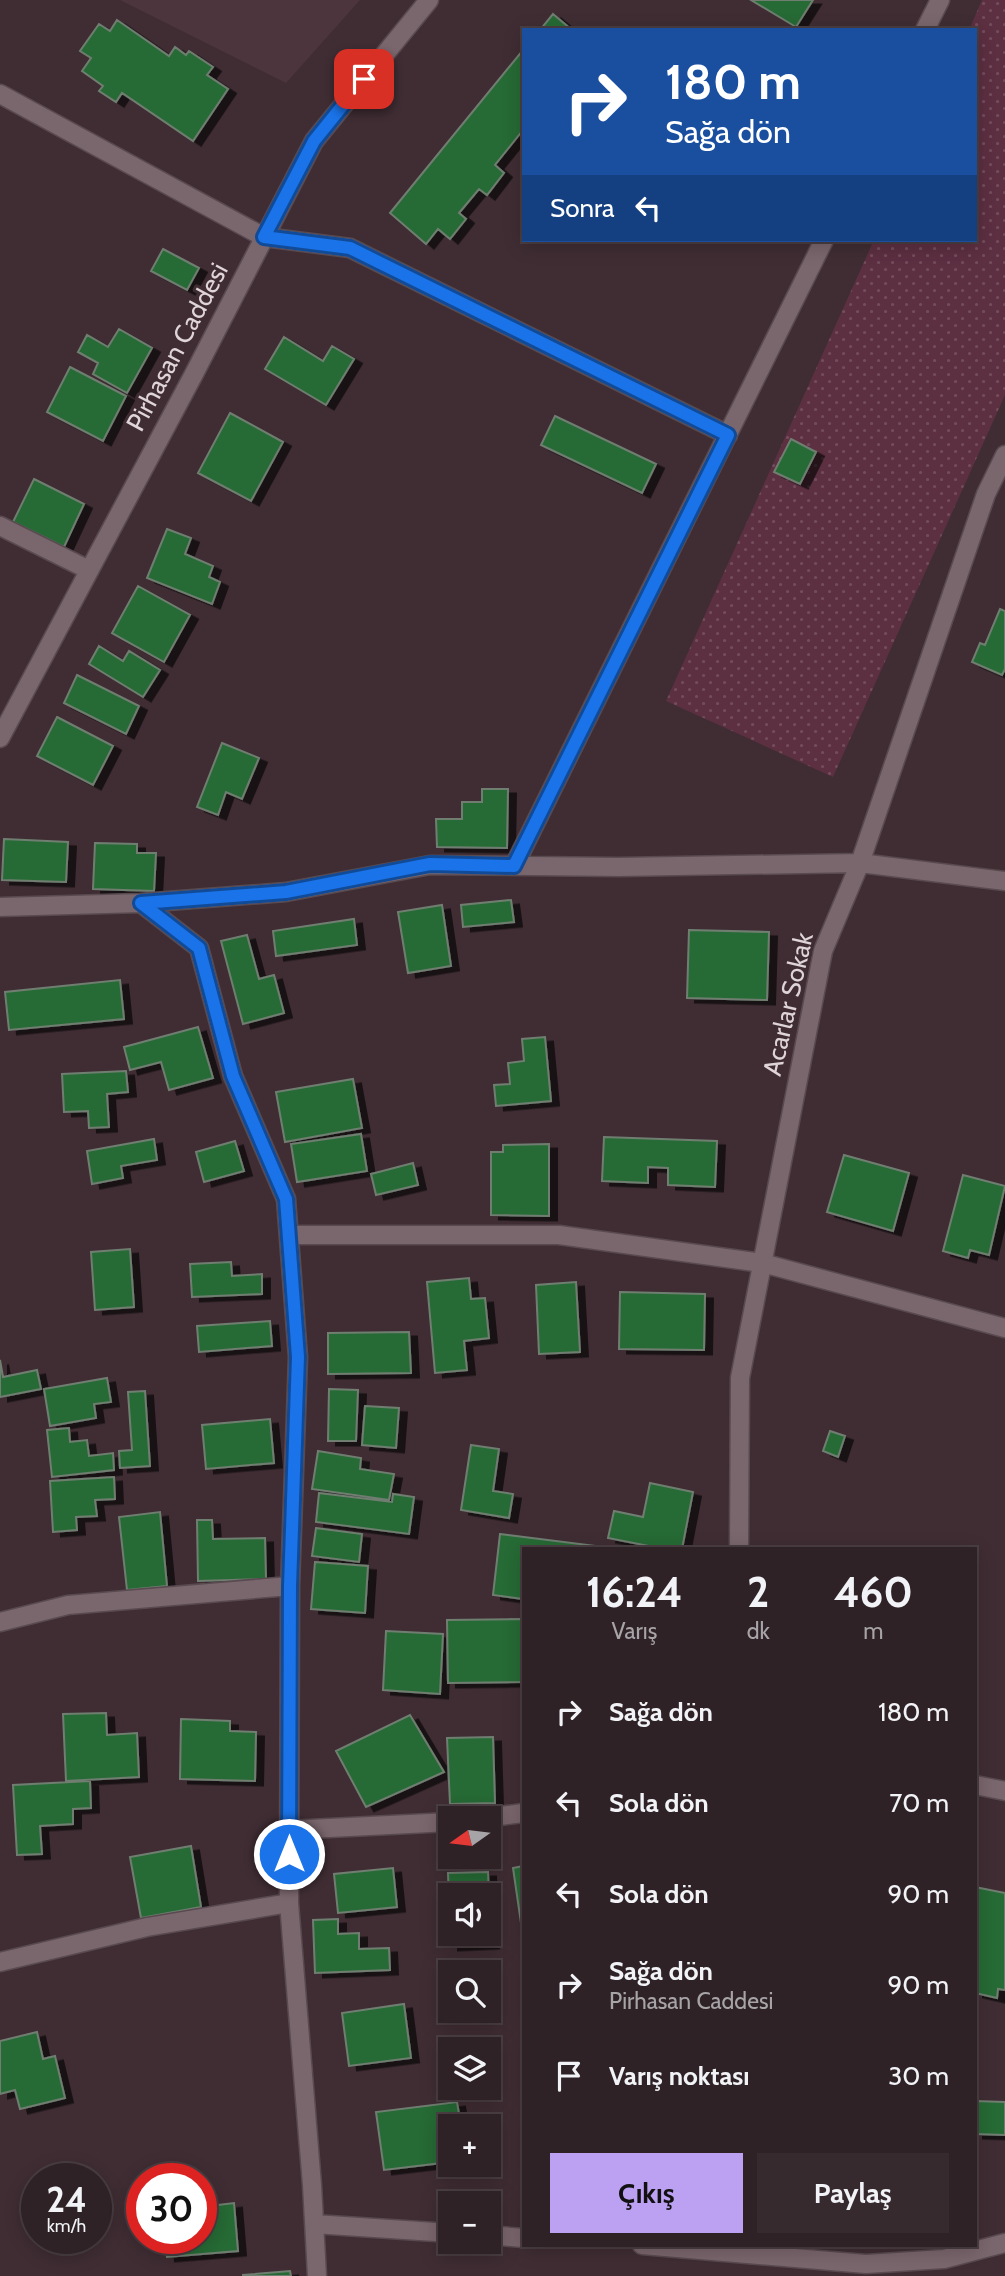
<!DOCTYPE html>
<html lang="tr">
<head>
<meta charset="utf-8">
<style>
  :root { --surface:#2f2226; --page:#372a2e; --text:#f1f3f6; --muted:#a7a4a7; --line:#4a3f43; --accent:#bca0f2 }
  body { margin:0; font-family:Cabin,sans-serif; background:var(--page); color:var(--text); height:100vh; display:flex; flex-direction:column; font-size:26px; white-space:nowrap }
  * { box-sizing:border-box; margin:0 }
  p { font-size:23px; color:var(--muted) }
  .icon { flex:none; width:38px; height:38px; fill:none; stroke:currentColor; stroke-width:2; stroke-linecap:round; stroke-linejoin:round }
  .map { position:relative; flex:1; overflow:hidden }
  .panel { position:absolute; left:522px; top:1547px; width:455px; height:700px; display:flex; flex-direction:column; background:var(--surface); border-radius:0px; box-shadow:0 4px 18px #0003,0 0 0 2px var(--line) }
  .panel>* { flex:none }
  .banner { position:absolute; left:522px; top:28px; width:455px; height:214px; border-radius:0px; box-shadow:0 4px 18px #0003,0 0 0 2px var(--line); background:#1a4fa0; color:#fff; overflow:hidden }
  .needle { width:46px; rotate:256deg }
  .tools { position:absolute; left:438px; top:1806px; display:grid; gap:14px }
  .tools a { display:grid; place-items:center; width:63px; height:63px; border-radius:0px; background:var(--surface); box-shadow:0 4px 18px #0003,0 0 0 2px var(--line); font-size:35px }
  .speed { position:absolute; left:21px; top:2163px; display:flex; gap:14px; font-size:35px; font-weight:700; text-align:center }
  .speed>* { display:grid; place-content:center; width:91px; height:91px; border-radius:50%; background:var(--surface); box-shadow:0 4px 18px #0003,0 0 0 2px var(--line); line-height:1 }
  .speed small { font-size:18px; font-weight:400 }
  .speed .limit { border:10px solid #d22; background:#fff; color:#111 }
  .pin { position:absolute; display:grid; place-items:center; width:60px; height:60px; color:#fff; margin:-30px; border-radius:14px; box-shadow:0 4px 10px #0006 }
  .me { position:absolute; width:77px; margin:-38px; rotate:0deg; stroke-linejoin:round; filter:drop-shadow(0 0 5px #0008) }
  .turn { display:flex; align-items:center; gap:24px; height:147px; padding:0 28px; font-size:32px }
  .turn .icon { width:91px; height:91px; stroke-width:2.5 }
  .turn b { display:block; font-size:49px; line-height:60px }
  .then { display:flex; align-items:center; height:66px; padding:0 28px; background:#0003; gap:14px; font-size:26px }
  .eta { display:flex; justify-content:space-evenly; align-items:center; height:119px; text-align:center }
  .eta b { font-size:42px; font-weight:700; line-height:49px }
  .cta { display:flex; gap:14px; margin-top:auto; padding:14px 28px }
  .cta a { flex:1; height:80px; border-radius:0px; background:var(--accent); color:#111; font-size:28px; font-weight:700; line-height:80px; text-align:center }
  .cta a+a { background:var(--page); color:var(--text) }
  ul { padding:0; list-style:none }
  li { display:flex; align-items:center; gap:21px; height:91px; padding:0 28px }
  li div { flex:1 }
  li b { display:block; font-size:26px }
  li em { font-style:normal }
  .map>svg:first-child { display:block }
  .built { fill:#4d353e }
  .park { fill:url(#park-dots) }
  .building { fill:#276b35; stroke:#6f7e71; stroke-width:2; filter:url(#shadow) }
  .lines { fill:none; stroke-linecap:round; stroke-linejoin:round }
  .minor-casing { stroke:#594a50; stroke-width:21 }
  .tertiary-casing { stroke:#594a50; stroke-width:21 }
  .minor { stroke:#7a666d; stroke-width:18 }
  .tertiary { stroke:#7a666d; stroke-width:18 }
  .route-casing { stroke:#114b97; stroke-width:18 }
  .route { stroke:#1a73e8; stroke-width:12 }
  .labels { text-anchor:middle; stroke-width:6; stroke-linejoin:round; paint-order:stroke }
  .street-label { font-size:26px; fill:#dfd4d7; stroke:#3f2d33 }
</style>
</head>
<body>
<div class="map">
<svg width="1005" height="2276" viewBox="0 0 1005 2276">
  <defs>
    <pattern id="park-dots" width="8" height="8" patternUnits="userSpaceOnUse" patternTransform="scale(1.75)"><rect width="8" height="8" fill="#5c2f41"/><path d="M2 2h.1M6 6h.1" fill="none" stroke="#734c5c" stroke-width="1.8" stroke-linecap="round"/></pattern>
    <filter id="shadow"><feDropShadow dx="8" dy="4.5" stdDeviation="0" flood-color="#0009"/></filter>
  </defs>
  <rect width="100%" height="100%" fill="#3f2d33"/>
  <path class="built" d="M120,0H360L286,83Z"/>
  <path class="park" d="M982,0H1005V395L833,777L666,701L874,240H975V30H969Z"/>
  <path class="building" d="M751,0H813L796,27Z
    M553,14L572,30H540Z
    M117,20L169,56L175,47L186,55L189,51L213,67L207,75L228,89L193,141L122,93L116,102L99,91L103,86L82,71L91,58L80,51L99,24L110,31Z
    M523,50V130L495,165L504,173L487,195L479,189L459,213L466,219L450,239L438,229L426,244L390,213Z
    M163,249L199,268L187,290L151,271Z
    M119,329L152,348L127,393L93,374L98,363L78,352L87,335L108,347Z
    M284,337L323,361L332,346L354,359L326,405L265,369Z
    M70,367L126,396L103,441L47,412Z
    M230,413L283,442L251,501L198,473Z
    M555,416L656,464L642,493L541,445Z
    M791,439L816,452L800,484L774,472Z
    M34,479L84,504L64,547L13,522Z
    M167,529L191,538L185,554L213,566L209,577L220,582L212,604L147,578Z
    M138,586L190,615L164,662L112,633Z
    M1000,609L1005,611V669L1002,675L972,662L980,643L985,645Z
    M99,646L123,661L129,651L160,670L143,697L89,664Z
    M77,675L139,706L126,734L64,703Z
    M57,717L113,746L93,785L37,756Z
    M222,743L259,758L242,799L226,792L218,815L197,807Z
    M482,789H508L507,848L437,847L436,819H462V802H482Z
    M4,839L68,842L66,882L2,880Z
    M95,843L137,844V853H156L154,891L93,889Z
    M511,900L514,922L463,927L461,905Z
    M442,905L451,966L408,973L398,912Z
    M354,919L357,945L276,956L273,931Z
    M689,930L769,932L767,1000L687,998Z
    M247,935L259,979L274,975L284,1013L243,1024L221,941Z
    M120,980L124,1019L9,1030L5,992Z
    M198,1027L213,1078L169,1090L161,1062L130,1070L124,1047Z
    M545,1037L551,1101L496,1106L494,1085L510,1084L508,1063L524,1061L522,1039Z
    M126,1071L128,1092L107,1094L109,1127L89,1128L88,1111L64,1112L62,1074Z
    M353,1079L362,1128L285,1142L276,1092Z
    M361,1134L367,1171L297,1182L291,1144Z
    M604,1137L717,1141L715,1187L668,1185V1168L648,1167V1183L602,1181Z
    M154,1139L157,1160L121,1166L123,1178L92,1184L87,1151Z
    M235,1141L244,1171L204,1182L196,1152Z
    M549,1144V1216L491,1215V1152H503V1145Z
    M844,1155L909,1173L893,1231L827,1212Z
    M413,1163L418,1185L376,1195L371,1174Z
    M963,1175L1005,1186L989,1255L970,1250L968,1258L943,1251Z
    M130,1249L134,1307L95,1310L91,1252Z
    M231,1262L232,1276L262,1274V1294L192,1297L190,1264Z
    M469,1278L471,1299L485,1298L489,1338L464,1341L467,1370L435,1373L427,1282Z
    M576,1282L580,1352L539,1354L536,1285Z
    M620,1292L705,1294L704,1350L619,1349Z
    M270,1321L272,1346L199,1352L197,1326Z
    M409,1332L411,1373L328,1374V1333Z
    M0,1360L3,1377L37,1370L41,1389L0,1397Z
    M107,1378L111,1402L94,1404L96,1418L50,1426L44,1389Z
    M329,1389L358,1390L356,1441H328Z
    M145,1391L150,1466L120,1468L119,1451L132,1450L128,1392Z
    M365,1406L399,1408L396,1448L362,1445Z
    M270,1419L274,1463L206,1469L202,1425Z
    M69,1428L70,1442L87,1440L89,1456L113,1453L114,1470L52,1477L47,1430Z
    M830,1431L845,1436L838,1457L823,1451Z
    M471,1445L499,1449L493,1491L513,1494L509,1518L461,1510Z
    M318,1451L361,1458L360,1469L394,1474L389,1500L312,1489Z
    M114,1477L115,1499L95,1500L97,1516L76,1517L77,1530L53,1532L50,1481Z
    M650,1483L693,1492L682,1549H664L608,1538L614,1511L643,1517Z
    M319,1493L392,1502L393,1494L414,1497L409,1534L316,1522Z
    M160,1512L167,1586L127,1590L119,1517Z
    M197,1520H212L213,1539L265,1538L266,1579L198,1581Z
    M316,1528L362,1534L359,1562L312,1556Z
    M500,1534L604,1547L603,1549H523V1599L493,1595Z
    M315,1562L368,1566L365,1613L311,1609Z
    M522,1619L523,1682L448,1683L447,1620Z
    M386,1631L443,1634L440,1694L383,1690Z
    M106,1713L107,1735L137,1733L139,1777L66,1781L63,1714Z
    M410,1715L444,1772L366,1807L336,1751Z
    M181,1719L230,1721V1731L256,1732L255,1781L180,1779Z
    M493,1737L495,1803L450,1804L447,1738Z
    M90,1781L91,1808L73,1809V1824L40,1826L42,1854L17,1855L13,1785Z
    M191,1846L201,1907L141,1918L130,1857Z
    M523,1866V1922L521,1923L513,1868Z
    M393,1868L397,1907L338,1913L334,1874Z
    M488,1872L491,1944L450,1946V1934H488V1895H450V1933L448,1873Z
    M975,1887L1005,1893V1990L998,1989L997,1998L975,1993Z
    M338,1919V1934L359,1933V1949L389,1948L390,1970L315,1973L313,1920Z
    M404,2004L411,2058L349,2066L342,2013Z
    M37,2032L43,2059L55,2056L65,2098L20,2109L15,2090L0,2094V2041Z
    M975,2101L1005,2102V2135L975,2134Z
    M457,2102L461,2126H450V2162L384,2170L376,2112Z
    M234,2203L238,2251L167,2257L165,2238H201V2207Z
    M290,2271L291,2276H243V2275Z"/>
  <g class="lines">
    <g class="minor-casing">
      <path id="minor" d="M925,30L940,0
        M0,94L264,237L350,248L728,435
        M0,526L89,570
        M514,866L824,240
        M141,903L286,892L430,865L619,867L860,863L1005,881
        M0,907L141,903L199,948L233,1076L286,1199L298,1357L290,1586L289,1903L312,2185L317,2276
        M289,1235H559L762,1263L1005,1328
        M739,1549L740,1378L823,951L860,863L986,494L1005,455
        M0,1622L68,1605L290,1586
        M975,1785L1005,1791
        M485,1818L523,1813
        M289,1830L450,1822
        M0,1962L147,1927L289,1903
        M314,2224L450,2233
        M488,2235L523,2238
        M642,2245L866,2264L944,2259L1005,2243"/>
    </g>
    <g class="tertiary-casing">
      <path id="tertiary" d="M0,738L195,372L314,141L429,0"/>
    </g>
    <use href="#minor" class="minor"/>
    <use href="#tertiary" class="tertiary"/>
  </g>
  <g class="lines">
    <g class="route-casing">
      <path id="route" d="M289,1854L290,1586L298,1357L286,1199L233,1076L199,948L141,903L286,892L430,864L514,866L728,435L350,248L264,237L314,141L364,79"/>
    </g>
    <use href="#route" class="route"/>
  </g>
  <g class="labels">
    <g class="street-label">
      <text transform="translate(177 347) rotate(-62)" y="9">Pirhasan Caddesi</text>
      <text transform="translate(788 1004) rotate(-77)" y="9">Acarlar Sokak</text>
    </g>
  </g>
</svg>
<div class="tools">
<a><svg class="needle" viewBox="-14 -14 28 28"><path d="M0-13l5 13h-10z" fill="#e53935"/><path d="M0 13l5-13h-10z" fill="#a7a4a7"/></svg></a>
<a><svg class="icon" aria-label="sound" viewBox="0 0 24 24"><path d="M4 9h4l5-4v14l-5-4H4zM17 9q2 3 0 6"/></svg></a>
<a><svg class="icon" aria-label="search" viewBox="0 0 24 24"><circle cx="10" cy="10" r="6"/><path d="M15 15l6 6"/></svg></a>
<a><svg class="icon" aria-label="layers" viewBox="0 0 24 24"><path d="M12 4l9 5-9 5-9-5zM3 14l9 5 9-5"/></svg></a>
<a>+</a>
<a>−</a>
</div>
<div class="speed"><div>24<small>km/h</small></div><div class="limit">30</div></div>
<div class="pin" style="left:364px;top:79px;background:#d93025"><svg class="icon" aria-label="arrive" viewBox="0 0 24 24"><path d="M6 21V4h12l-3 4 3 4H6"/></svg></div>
<svg class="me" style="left:289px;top:1854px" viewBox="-20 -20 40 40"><circle r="17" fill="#1a73e8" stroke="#fff" stroke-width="3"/><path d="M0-11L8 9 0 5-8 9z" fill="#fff"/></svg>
<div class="banner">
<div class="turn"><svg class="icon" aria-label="right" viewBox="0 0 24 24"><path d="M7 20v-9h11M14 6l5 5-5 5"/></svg><div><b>180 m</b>Sağa dön</div></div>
<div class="then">Sonra<svg class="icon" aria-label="left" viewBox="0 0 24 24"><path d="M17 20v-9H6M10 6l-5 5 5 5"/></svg></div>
</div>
<section class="panel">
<div class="eta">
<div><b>16:24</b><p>Varış</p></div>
<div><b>2</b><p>dk</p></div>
<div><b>460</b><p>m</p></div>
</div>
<ul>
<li><svg class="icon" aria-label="right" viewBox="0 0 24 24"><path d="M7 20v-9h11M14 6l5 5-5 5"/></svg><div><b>Sağa dön</b></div><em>180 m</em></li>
<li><svg class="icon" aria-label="left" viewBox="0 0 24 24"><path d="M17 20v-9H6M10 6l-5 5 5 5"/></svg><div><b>Sola dön</b></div><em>70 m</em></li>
<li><svg class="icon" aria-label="left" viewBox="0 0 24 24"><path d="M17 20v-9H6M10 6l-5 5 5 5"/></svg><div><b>Sola dön</b></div><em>90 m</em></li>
<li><svg class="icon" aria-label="right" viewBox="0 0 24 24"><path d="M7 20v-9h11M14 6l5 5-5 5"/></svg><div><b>Sağa dön</b><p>Pirhasan Caddesi</p></div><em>90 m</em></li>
<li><svg class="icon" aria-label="arrive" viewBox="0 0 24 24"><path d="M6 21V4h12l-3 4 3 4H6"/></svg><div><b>Varış noktası</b></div><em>30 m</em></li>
</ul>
<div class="cta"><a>Çıkış</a><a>Paylaş</a></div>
</section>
</div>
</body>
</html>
